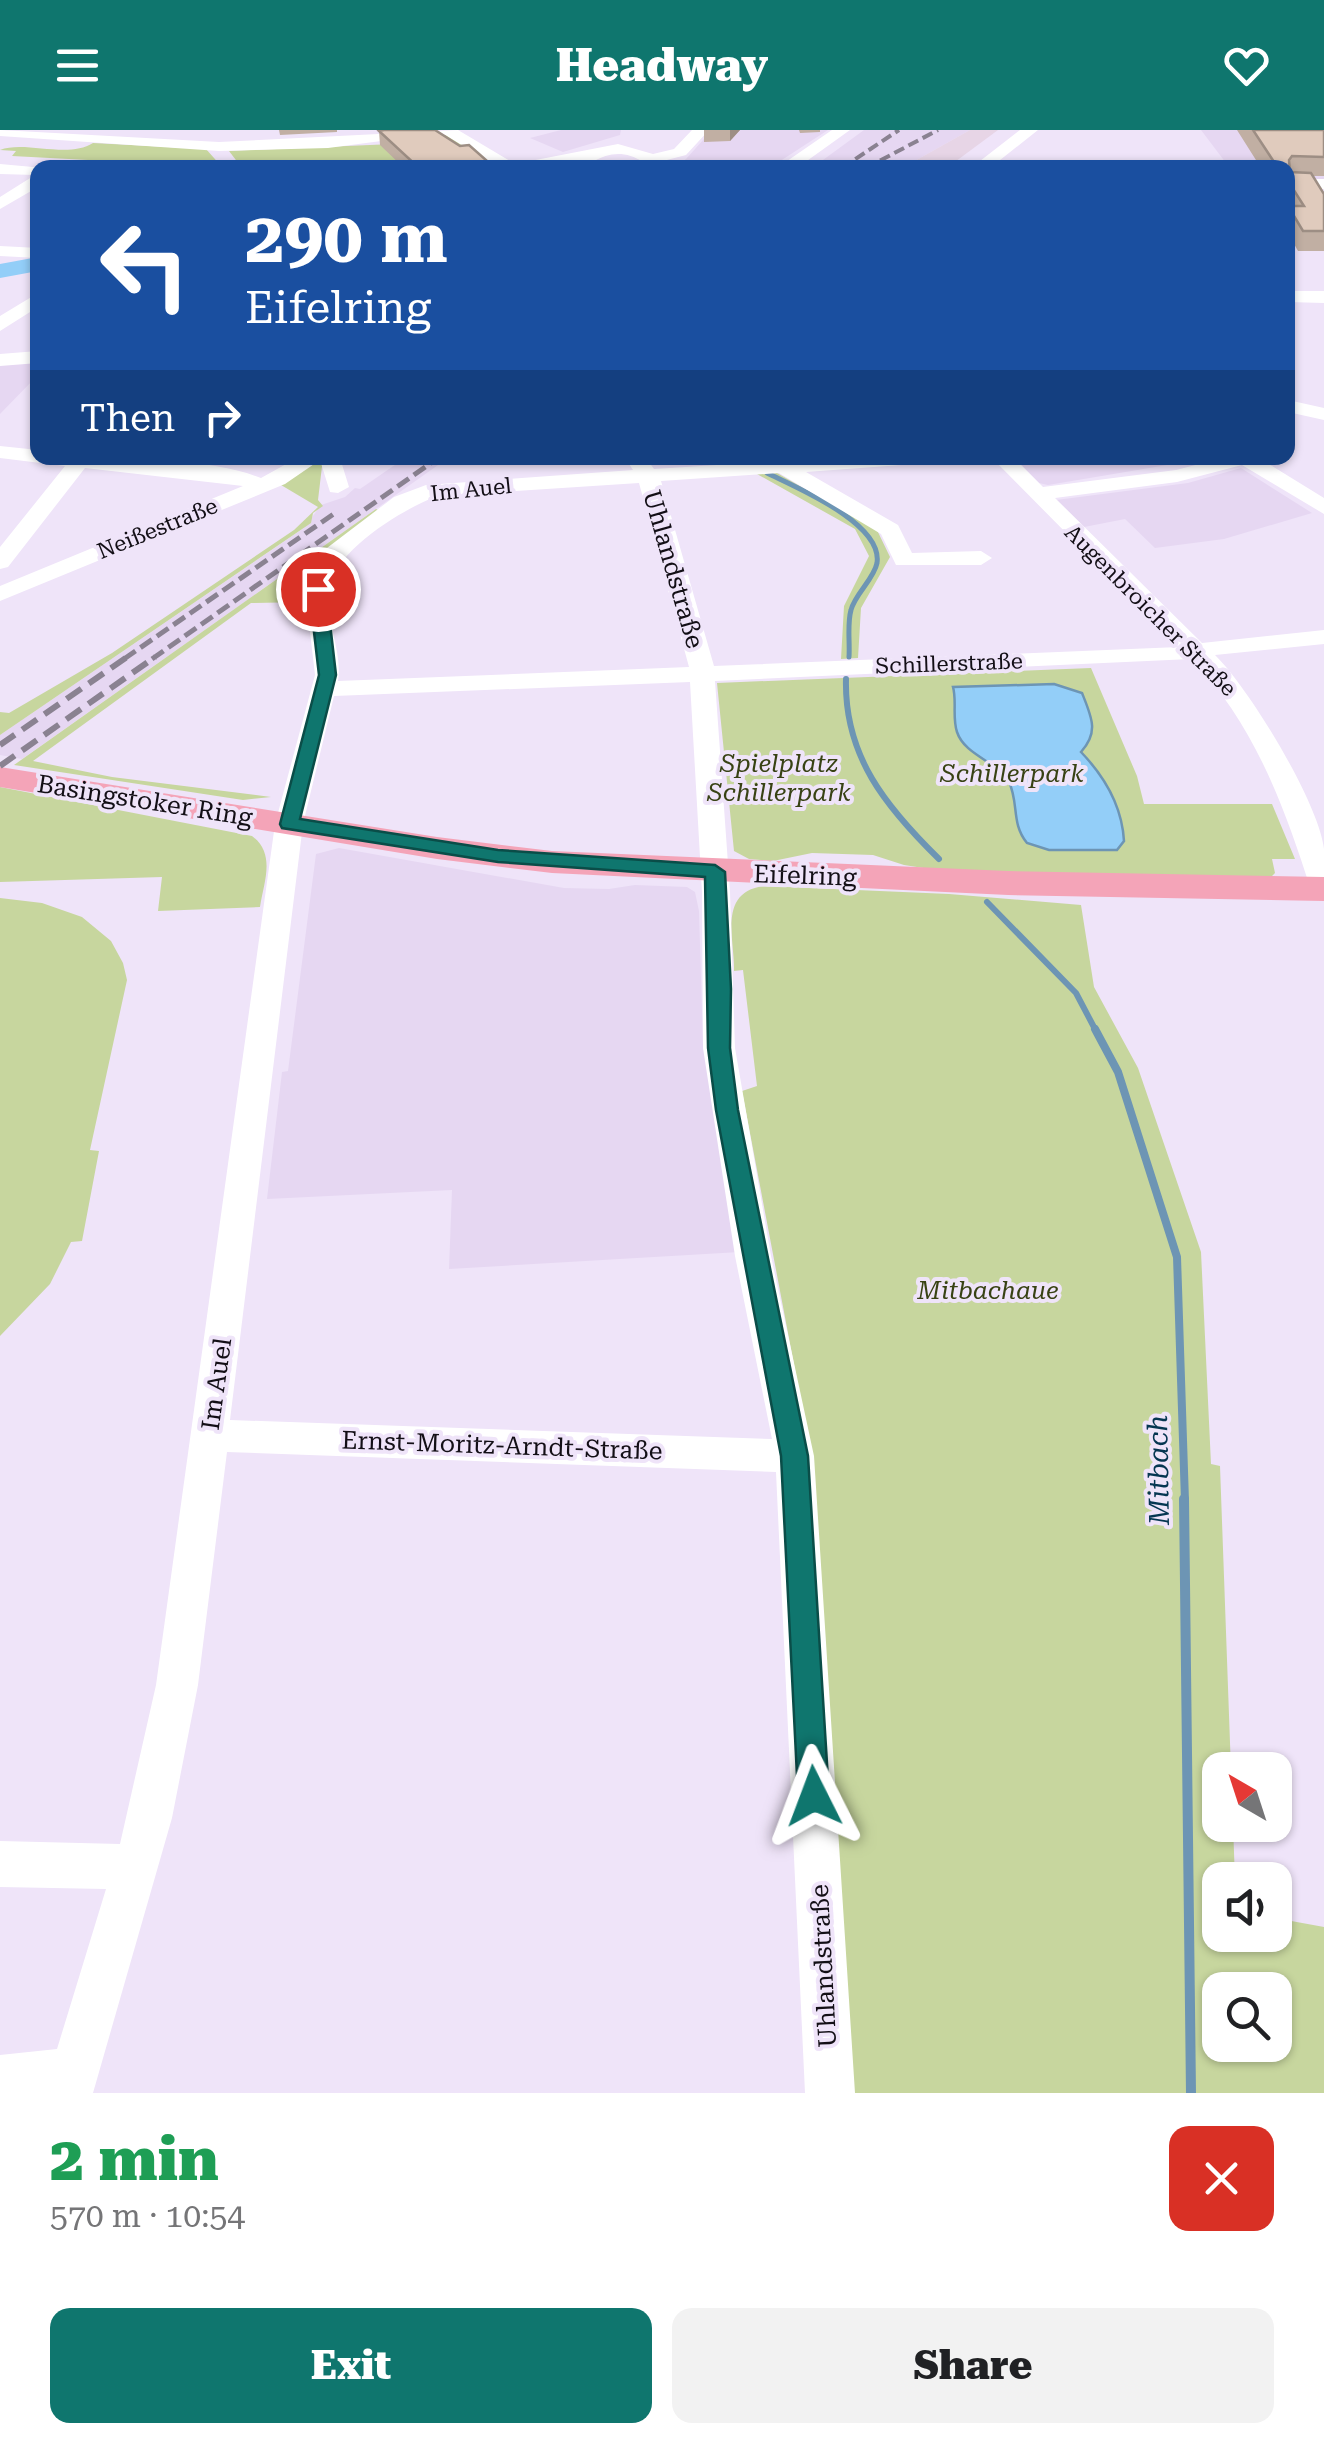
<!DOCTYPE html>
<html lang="en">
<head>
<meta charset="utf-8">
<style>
  :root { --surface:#fff; --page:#f2f2f2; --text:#202124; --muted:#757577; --accent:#0f766e }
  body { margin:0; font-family:"Roboto Serif",serif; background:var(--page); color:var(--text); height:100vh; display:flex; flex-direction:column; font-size:38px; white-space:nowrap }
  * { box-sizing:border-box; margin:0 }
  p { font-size:32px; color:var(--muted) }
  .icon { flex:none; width:55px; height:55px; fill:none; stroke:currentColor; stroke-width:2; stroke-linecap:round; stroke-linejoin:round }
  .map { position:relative; height:1963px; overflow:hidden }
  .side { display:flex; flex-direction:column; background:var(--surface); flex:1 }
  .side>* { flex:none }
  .guide { position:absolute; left:30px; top:30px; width:1265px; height:305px; border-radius:20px; box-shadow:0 2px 8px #0004; background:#1a4fa0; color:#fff; overflow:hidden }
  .needle { width:65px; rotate:321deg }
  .tools { position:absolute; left:1202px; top:1622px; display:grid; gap:20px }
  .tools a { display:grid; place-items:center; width:90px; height:90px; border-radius:20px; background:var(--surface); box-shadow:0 2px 8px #0004; font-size:50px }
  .pin { position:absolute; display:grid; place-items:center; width:85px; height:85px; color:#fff; margin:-42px; border:5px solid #fff; border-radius:50%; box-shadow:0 2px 10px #0007 }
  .me { position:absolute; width:110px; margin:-55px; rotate:357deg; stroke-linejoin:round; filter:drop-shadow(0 0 8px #0008) }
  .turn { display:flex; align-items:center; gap:35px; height:210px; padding:0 50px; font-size:45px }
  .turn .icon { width:130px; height:130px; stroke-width:2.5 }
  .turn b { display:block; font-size:70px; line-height:85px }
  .then { display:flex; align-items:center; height:95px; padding:0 50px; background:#0003; gap:20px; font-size:38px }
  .round { display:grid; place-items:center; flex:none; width:105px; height:105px; border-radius:20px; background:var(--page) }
  .summary { display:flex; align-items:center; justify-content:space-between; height:170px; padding:0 50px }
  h1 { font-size:60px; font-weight:800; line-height:75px; color:#1e9e55 }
  .action { display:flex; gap:20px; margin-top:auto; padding:20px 50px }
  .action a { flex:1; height:115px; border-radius:20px; background:var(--accent); color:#fff; font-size:40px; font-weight:800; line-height:115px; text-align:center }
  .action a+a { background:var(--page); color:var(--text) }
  header { display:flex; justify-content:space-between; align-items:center; height:130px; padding:0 50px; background:var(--accent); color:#fff; font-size:45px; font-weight:800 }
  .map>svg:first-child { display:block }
  .built { fill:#e6d7f2 }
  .industrial { fill:#e7d5e6 }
  .green { fill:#c7d69e; fill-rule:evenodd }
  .water { fill:#93cef8; stroke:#6d95b4; stroke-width:2.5 }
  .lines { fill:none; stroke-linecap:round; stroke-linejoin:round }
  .stream-far3 { stroke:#6d95b4; stroke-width:5 }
  .stream-far2 { stroke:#6d95b4; stroke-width:6 }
  .stream-far1 { stroke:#6d95b4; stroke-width:8 }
  .stream { stroke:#6d95b4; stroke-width:10 }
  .river { fill:#93cef8; fill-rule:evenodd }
  .minor { fill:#fff; fill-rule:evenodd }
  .major { fill:#f4a4b8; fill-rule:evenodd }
  .rail-far2 { stroke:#8a8291; stroke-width:4; stroke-dasharray:11 5; stroke-linecap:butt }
  .rail-far1 { stroke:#8a8291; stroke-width:5; stroke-dasharray:14 6; stroke-linecap:butt }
  .rail { stroke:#8a8291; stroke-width:6; stroke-dasharray:18 9; stroke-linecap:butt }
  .wall { fill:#c1afa3 }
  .shaded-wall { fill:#9d8e84 }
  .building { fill:#e0cbbd; stroke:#9d8e84; stroke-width:2.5 }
  .route { fill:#0f766e; stroke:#0a4d48; stroke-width:2.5 }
  .labels { text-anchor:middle; stroke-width:8; stroke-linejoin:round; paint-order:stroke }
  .far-street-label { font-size:22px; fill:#130f16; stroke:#efe4f9 }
  .street-label { font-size:25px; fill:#130f16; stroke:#efe4f9 }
  .park-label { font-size:25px; font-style:italic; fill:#384214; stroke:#efe4f9 }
  .water-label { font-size:28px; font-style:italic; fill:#053651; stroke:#efe4f9 }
</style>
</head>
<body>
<header><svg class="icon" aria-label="menu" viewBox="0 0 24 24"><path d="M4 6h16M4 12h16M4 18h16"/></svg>Headway<svg class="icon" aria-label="heart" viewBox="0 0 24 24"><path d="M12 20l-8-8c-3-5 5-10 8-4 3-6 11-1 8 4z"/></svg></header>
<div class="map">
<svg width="1324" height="1963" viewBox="0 0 1324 1963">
  <rect width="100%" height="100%" fill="#efe4f9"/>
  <path class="built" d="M561,0H621L620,5L563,22L530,8Z
    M712,0H828L771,37L673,38L686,29Z
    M864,0H970L904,37L812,38Z
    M1201,0H1324V49H1288V38L1229,37Z
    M37,232L35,248L0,284V235Z
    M405,328H448L22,629L0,625V605L304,398L321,375L345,367L355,358L360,359Z
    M1015,328H1185L1191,331L1048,355L1039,353Z
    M1241,338L1312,383L1224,409L1155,418L1125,389L1084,397L1056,370L1188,353Z
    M339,718L564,758L609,759L635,755L687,757L695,762L699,781L703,915L740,1122L449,1139L452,1060L267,1069L282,942L288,941L316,724Z"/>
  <path class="industrial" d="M970,0H998L948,37H904Z"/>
  <path class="green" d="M450,4L476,18C448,47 288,38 242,38L229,21L393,14Z
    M93,13L206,19L222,37H101L107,31L12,26L16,21L0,20C24,10 68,29 93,13Z
    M315,328H323L318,370L323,376L313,383L311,393L0,605V582L9,583L112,523L294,400L318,377L281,355Z
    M777,343L877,400L890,427L861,478L858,528L841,529L844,476L869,426L855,399L757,344Z
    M376,379L378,380L316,436L306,472L251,473L33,631L112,647L271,667L243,670L14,635Z
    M1091,538L1137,646L1144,674H1272L1295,729H1272L1275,743L1270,748L962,744L904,735L873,725L812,723L773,731L749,729L734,721L717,553Z
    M0,657L252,706C276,724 264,751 260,777L158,781L162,747L0,752Z
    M764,756L949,764L1081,775L1094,857L1138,938L1201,1122L1211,1334L1220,1336L1231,1640H1220V1695H1233L1235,1750H1220V1805H1275V1788L1324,1797V1963H848L811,1324L742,961L757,956L743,840L734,841C735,810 717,762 764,756ZM1220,1860H1275V1915H1220Z
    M0,768L42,773L82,787L111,811L123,833L127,850L90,1020L99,1021L82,1111L71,1112L50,1154L0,1206Z"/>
  <path class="water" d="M1054,554L1082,563C1092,588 1099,602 1081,622C1105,647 1122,676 1124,711L1117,720H1049L1027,713C1011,694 1019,673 1009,652C999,632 965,626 957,602C952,587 957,571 953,557Z"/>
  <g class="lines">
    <path class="stream-far3" d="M734,328L750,336
      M767,343C795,357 883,393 877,433C874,449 855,464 851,480C847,494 850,512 849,527"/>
    <path class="stream-far2" d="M846,549C844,626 886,677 939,729
      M987,772L1076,863L1096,901"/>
    <path class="stream-far1" d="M1095,899L1118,942L1177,1127L1185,1371"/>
    <path class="stream" d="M1184,1369L1191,1963"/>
    <path class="river" d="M38,127V141L0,148V134Z"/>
    <path class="minor" d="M0,0L219,12L458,0L515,34L618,14L653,24L674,19L692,0H709L686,25L659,32L655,38H639L643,32C626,21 609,22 593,32L596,38H580L576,32L499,38L442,3L328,18L219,21L0,6Z
      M832,0H850L797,38H777Z
      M1020,0H1038L990,38H971Z
      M0,34L44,38H38V57L0,79V67L35,45L0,44Z
      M1288,49H1324V59H1288Z
      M0,116L38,118V128L0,126Z
      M1288,161H1324V173L1288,172Z
      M38,163V177L0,201V186Z
      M38,221V233L0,236V224Z
      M1288,270L1324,278V290L1288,282Z
      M0,316L38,320V328C103,328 201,325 261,348L297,328H340L349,357L338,363L330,362L320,330L285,354L0,471V456L243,356L85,338L8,437L0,439V417L65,336L0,328Z
      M625,328H646L654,339L827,328H925L915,334L806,342L898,395L912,423L981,421L992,428L981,435H896L881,404L779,343L661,351L714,536L1179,517L992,328H1014L1043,357L1176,340L1223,328H1259L1324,368V384L1242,335L1177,352L1055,368L1202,513L1324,500V514L1215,525C1249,558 1319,673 1324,719C1324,735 1324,751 1324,766L1314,763L1310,757C1284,676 1253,591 1191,529L715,551L730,762L735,918L771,1126L814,1326L855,1963H805L776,1342L227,1322L198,1555L172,1688L93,1963H0V1925L57,1919L106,1759L0,1757V1711L120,1714L156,1555L275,694L315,545L305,459L323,421L394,367L426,355L633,340ZM639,353L689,537L338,551C343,521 324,488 329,459C335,420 403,379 437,366ZM690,552L702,762L703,918L735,1126L772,1309L230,1290L303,694L334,566Z"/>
    <path class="major" d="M0,637L437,707L552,721L1008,741L1324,747V771L1008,765L552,743L437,729L0,657Z"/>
    <path class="rail-far2" d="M842,38L899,0
      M866,38L938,0"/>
    <path class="rail-far1" d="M124,529L335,383
      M152,529L438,328"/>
    <path class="rail" d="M0,615L127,527
      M0,636L155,527"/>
  </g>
  <path class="wall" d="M279,0H337V2L280,5Z
    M704,0H740L730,11L704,12Z
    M799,0H820V2L800,3Z
    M1237,0H1324V46H1313L1324,64V121H1298L1288,103V38H1261Z
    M379,1L495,38H404L380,15Z"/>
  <path class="shaded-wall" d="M730,0H740L730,11Z"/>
  <path class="building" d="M384,0H435L460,16L469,15L495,38H419L379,1Z
    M1253,0H1324V27L1292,26L1289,30L1290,42L1311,43L1324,64V101H1303L1288,76H1304L1288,51V38H1278Z"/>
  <path class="route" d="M318,454L326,459L336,545L300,689L498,720L715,735L725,742L731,859L730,918L738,980L808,1326L829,1666L824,1677L814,1681L803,1677L798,1666L781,1326L716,980L708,918L705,747L498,732L282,698L280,694L319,545L309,459Z"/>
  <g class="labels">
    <g class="far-street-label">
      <text transform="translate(471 359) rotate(-6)" y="8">Im Auel</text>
      <text transform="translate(157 398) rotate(-22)" y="8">Neißestraße</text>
      <text transform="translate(1151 480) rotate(45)" y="8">Augenbroicher Straße</text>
      <text transform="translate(949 533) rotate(-2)" y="8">Schillerstraße</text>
    </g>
    <g class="street-label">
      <text transform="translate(674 439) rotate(74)" y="9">Uhlandstraße</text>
      <text transform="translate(145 670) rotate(9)" y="9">Basingstoker Ring</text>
      <text transform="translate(805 745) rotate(2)" y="9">Eifelring</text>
      <text transform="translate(216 1254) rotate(-82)" y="9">Im Auel</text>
      <text transform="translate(502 1315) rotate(2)" y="9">Ernst-Moritz-Arndt-Straße</text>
      <text transform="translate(823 1836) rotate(-93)" y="9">Uhlandstraße</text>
    </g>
    <g class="park-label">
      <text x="779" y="642">Spielplatz<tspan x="779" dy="29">Schillerpark</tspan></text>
      <text x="1012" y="652">Schillerpark</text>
      <text x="988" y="1169">Mitbachaue</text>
    </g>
    <g class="water-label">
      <text transform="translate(1158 1340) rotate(-91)" y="10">Mitbach</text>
    </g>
  </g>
</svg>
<div class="tools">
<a><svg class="needle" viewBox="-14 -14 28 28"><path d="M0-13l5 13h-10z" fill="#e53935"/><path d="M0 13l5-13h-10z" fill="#757577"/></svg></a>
<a><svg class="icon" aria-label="sound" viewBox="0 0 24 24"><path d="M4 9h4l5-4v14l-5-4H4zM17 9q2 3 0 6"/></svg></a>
<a><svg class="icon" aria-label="search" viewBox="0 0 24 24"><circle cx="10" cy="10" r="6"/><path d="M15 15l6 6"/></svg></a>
</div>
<div class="pin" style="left:318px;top:459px;background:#d93025"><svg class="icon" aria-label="arrive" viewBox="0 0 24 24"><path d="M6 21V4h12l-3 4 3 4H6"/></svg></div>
<svg class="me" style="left:814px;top:1666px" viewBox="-20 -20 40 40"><path d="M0-17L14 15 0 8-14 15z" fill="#0f766e" stroke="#fff" stroke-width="4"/></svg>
<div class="guide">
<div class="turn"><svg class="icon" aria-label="left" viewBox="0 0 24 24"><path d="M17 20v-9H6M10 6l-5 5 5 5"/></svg><div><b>290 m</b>Eifelring</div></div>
<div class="then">Then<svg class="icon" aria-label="right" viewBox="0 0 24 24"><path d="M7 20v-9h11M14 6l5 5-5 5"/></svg></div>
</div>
</div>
<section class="side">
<div class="summary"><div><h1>2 min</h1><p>570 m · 10:54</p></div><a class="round" style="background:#d93025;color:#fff"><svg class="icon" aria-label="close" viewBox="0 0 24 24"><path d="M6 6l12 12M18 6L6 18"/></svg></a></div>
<div class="action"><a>Exit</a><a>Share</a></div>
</section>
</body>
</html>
